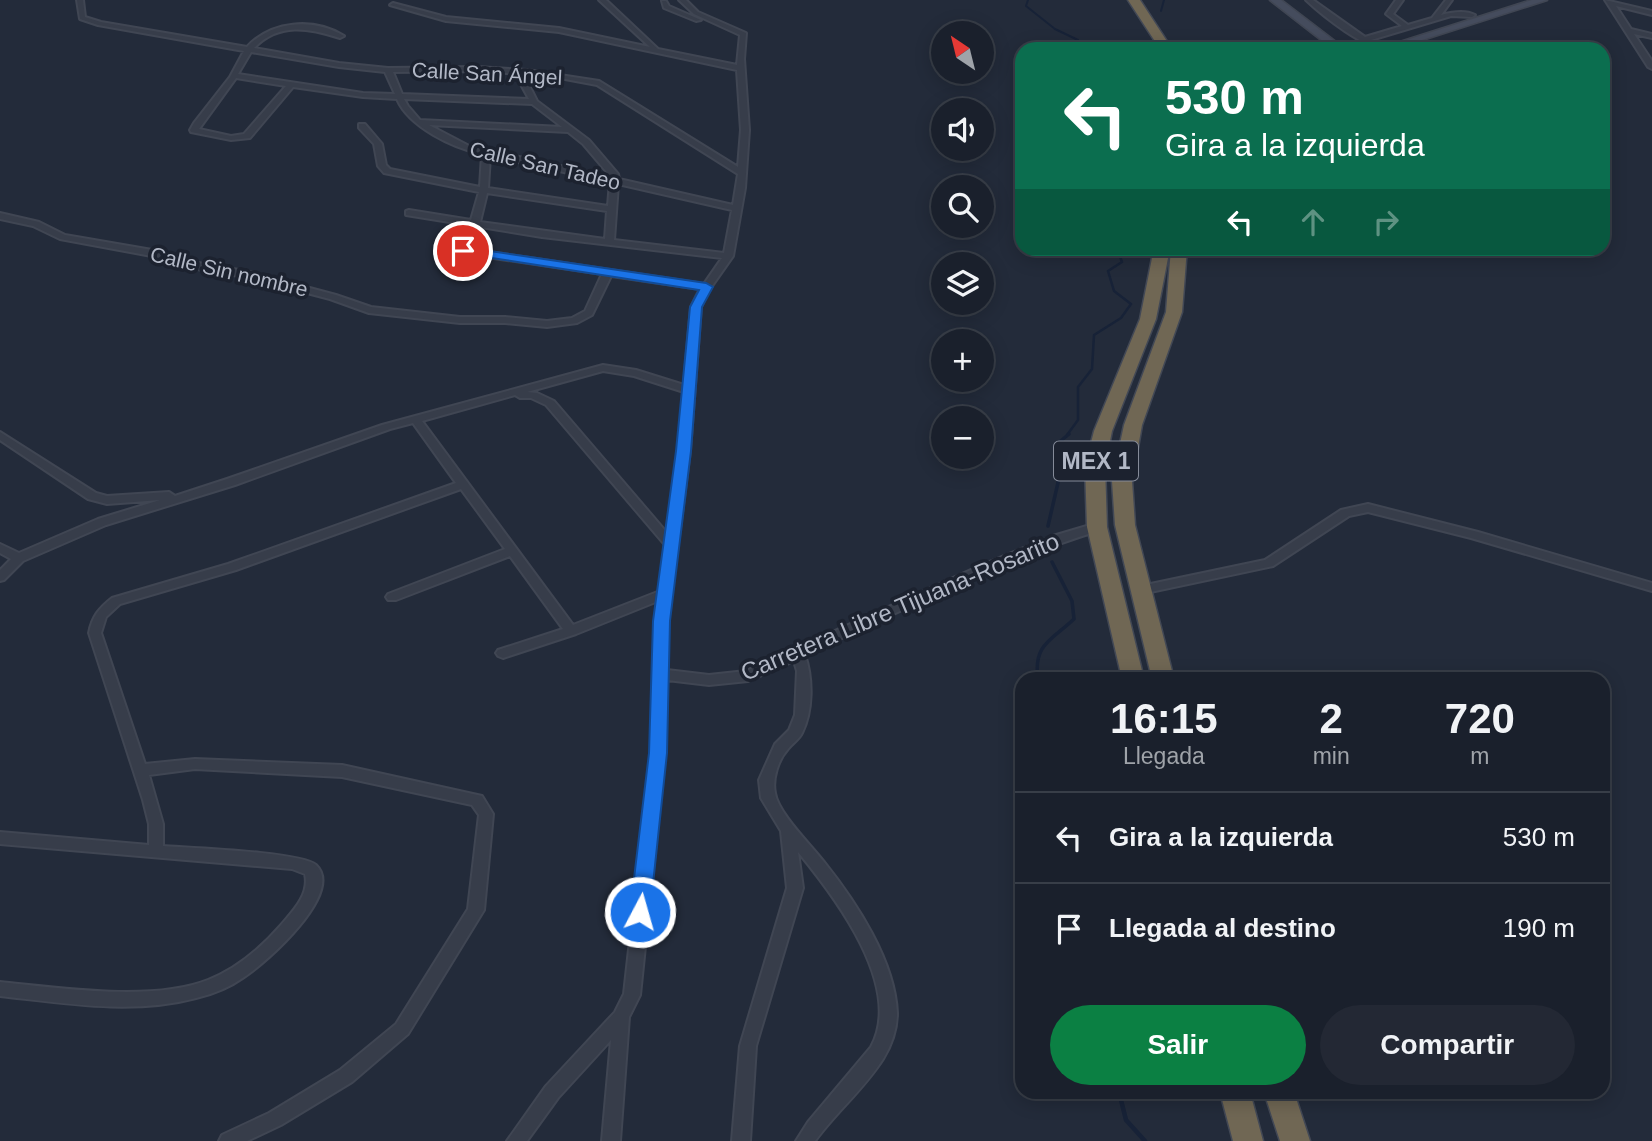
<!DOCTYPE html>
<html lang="es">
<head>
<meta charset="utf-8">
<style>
  :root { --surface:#1a202c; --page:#232834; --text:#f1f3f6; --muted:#9fa3a9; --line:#383e48; --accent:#0b8043 }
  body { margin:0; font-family:Helvetica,sans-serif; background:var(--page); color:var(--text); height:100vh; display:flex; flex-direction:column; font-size:26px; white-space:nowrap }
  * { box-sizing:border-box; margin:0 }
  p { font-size:23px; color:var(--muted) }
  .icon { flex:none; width:38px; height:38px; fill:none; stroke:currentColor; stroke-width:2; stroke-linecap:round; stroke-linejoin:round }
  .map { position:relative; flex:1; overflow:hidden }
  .details { position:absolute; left:1015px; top:672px; width:595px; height:427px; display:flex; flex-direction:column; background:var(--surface); border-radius:21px; box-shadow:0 4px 18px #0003,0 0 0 2px var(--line) }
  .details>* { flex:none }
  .banner { position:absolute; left:1015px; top:42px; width:595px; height:214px; border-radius:21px; box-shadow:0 4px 18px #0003,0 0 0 2px var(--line); background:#0b6e4f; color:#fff; overflow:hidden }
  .needle { width:46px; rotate:325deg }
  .fabs { position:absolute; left:931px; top:21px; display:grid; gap:14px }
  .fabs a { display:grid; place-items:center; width:63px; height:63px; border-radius:50%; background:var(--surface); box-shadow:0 4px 18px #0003,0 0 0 2px var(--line); font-size:35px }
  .pin { position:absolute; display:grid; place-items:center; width:60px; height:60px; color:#fff; margin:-30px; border:4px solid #fff; border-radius:50%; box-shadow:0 2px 7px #0007 }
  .me { position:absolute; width:77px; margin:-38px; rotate:6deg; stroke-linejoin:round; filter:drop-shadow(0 0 5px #0008) }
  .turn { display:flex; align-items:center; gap:24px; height:147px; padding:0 35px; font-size:32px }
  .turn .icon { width:91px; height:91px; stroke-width:2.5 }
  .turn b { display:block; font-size:49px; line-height:60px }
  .lanes { display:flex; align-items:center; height:66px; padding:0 35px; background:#0003; justify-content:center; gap:35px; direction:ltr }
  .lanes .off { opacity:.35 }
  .eta { display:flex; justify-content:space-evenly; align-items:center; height:119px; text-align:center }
  .eta b { font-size:42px; font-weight:800; line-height:49px }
  .cta { display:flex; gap:14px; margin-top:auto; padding:14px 35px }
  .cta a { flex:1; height:80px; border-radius:42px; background:var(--accent); color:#fff; font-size:28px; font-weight:800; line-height:80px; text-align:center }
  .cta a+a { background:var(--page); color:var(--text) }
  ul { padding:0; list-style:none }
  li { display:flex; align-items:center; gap:21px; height:91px; padding:0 35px; border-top:2px solid var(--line) }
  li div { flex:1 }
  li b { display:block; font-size:26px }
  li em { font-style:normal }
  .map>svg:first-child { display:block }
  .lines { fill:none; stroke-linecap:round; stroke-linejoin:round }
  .stream-far3 { stroke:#172237; stroke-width:2 }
  .stream-far2 { stroke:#172237; stroke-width:2.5 }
  .stream-far1 { stroke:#172237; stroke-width:3.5 }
  .stream { stroke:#172237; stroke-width:4.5 }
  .street-casing { stroke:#404653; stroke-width:4 }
  .secondary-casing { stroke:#404653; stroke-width:3 }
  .highway-casing { stroke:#424855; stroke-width:3 }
  .street { fill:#373d4a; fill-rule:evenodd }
  .secondary { fill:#454c5d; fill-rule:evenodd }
  .highway { fill:#706754; fill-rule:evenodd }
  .route { fill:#1a73e8; stroke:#114b97; stroke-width:2 }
  .labels { text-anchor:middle; stroke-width:7; stroke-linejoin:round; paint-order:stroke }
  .far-street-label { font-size:21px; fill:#b2b8c6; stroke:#1c222f }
  .shield { fill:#1c222f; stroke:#858b99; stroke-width:2 }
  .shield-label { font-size:23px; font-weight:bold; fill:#b2b8c6 }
  .street-label { font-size:24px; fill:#b2b8c6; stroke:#1c222f }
</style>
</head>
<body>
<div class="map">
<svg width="1652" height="1141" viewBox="0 0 1652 1141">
  <rect width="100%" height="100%" fill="#232b3a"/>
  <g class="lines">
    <path class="stream-far3" d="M1028,0L1026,6L1055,29L1078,40
      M1161,11L1164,0
      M1094,47L1101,49"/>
    <path class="stream-far2" d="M1067,435L1078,420V387L1092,369L1094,335L1121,318L1131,304L1114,291L1108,271L1122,262L1117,248"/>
    <path class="stream-far1" d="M1048,526L1063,461L1057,444L1069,434
      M1038,679C1033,644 1052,640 1074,619L1072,601L1052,562"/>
    <path class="stream" d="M1119,1092L1126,1120L1145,1141"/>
    <g class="street-casing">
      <path id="street" d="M77,0H83L85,17L101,22L247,47C271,21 313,17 344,36L340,38C309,28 279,22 254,48L339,63L388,68L476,67L527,70L599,81L738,167L741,130L737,70L559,32L446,21L390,5L393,3L446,17L559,28L650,47L599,0H606L658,49L737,65L740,35L694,14L679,0H686L698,12L746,33L744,59L749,130L745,188L733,256L707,293L701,307L690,451L668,621L667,670L709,675L746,671L982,565L1053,536L1097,523L1101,524L1103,527L1101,530C999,561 902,611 805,655C813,679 813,711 802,733C799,740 792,743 788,749C778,760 772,779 775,793C778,813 811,845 824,862C856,902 895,961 897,1013C897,1029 891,1046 883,1059C864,1089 836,1112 815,1141H796L808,1122L871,1047C904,987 835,897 798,852L803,888L756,1046L750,1141H732L740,1046L787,888L781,831L761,798L759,780L775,744L789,730L795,715L797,671L794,661L748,681L709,685L667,680L665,753L640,995L629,1017L620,1141H602L611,1040L558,1098L527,1141H507L546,1086L615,1012L624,994L651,753L656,621L658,601L576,634L503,658L498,656L496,653L498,650L563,629L510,556L396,600H388L386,597L388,594L505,549L461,489L236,570L120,604L106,617L101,633L145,764L195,759L342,765L482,796L493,814L484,910L408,1034L352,1082L281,1125L247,1141H219L222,1135L269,1113L340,1070L396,1024L468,909L479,815L472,805L342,777L195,769L149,775L163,824V846C189,848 301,852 316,865C345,893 266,963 244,977C230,987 213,994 196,998C133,1015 63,1003 0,996V982C60,988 152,1002 208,980C236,969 261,948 281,925C293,911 310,894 305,874L292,869L0,844V832L149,845V824L143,800L89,633C92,617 99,608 112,598L228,564L456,483L413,423L390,429L235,485L106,525L23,561L4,580L0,581V570L11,559L0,553V544L19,553L98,519L160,500L107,504L88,499L0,440V432L96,493L107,496L169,492L175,496L227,479L382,425L603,365L636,370L684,385L691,307L700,289L611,276L592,315L577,323L547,327L505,323H460L369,313L330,299L246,277L205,271L157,257L60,239L33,226L0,219V213L39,222L65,235L158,251L206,265L246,271L336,295L371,307L460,317H505L547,321L572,318L585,311L602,274L460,253V249L463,248L704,284L722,258L542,237L406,215V211L409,210L471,220L479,192L384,173L378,166L374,144L359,128V124H365L382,144L386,165L390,169L480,187L482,154C453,148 409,127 397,99L363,97L293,87L250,138L231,140L191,132L190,130L194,123L230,77L244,51L98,25L80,19ZM251,52L339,67L385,72L395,94L363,93L238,74ZM476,71L522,74L518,79L529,99L402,94L393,72ZM529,75L549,76L597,85L738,174L733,205L619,179L618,174L589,140L537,101L526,79ZM236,78L286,86L244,134L231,136L199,129ZM404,99L532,104L562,127L420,120L408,106ZM429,125L568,132L583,144L611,177L469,146ZM490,156L610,182L608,206L488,188ZM618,184L732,210L724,253L614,240ZM487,193L607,211L605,239L480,222ZM603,371L634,376L684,392L678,451L667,533L554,401L537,393L527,392ZM515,395L520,398H531L546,405L666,546L660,591L573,625L422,421Z
        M1306,0H1313L1365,37L1402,26L1386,14L1396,0H1403L1393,14L1408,25L1432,18L1446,0H1452L1441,15C1452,12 1466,10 1475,15L1472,17L1451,16L1371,40L1387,48C1367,52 1321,14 1306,0Z
        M1605,0L1652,11V15L1616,6L1631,29L1652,34V38L1634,34L1652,61V69L1648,67Z
        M662,1H666L669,6L701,20L696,21L664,8Z
        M1368,504L1478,532L1652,583V591L1471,538L1368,512L1349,516L1273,566L1141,594L1135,590L1141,586L1265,560L1341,510Z"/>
    </g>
    <g class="secondary-casing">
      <path id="secondary" d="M1270,0H1281L1345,49H1333Z
        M1532,0H1547L1394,49H1378Z"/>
    </g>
    <g class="highway-casing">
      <path id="highway" d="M1128,0H1140L1172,49H1160Z
        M1154,248H1170L1156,319L1112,431L1105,466L1107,527L1144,679H1122L1087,527L1085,466L1094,431L1140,319Z
        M1171,248H1187L1182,312L1142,425L1132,481L1135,525L1174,679H1152L1115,525L1112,481L1124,425L1166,312Z
        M1220,1092H1250L1263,1141H1233Z
        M1264,1092H1294L1310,1141H1280Z"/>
    </g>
    <use href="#street" class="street"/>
    <use href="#secondary" class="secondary"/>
    <use href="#highway" class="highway"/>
  </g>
  <path class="route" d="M463,247L706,283L713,287L702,307L691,451L670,621L667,753L650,912L647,918L640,921L633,918L630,912L649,753L653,621L676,451L690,307L699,290L459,253L457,251Z"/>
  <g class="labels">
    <g class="far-street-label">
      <text transform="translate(487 74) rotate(3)" y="7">Calle San Ángel</text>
      <text transform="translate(545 166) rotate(13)" y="7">Calle San Tadeo</text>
      <text transform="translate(229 272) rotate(13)" y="7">Calle Sin nombre</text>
    </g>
    <rect class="shield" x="1054" y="441.5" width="84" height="39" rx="5"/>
    <g class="shield-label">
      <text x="1096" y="469">MEX 1</text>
    </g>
    <g class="street-label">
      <text transform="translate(900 607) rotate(-23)" y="8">Carretera Libre Tijuana-Rosarito</text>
    </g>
  </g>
</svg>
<div class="fabs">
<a><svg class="needle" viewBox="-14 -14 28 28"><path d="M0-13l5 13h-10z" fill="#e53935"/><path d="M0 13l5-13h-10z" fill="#9fa3a9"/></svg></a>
<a><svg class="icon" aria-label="sound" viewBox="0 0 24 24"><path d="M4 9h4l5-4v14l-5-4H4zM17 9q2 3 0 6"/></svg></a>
<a><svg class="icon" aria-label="search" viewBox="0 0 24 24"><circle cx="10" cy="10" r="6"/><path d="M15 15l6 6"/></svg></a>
<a><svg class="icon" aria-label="layers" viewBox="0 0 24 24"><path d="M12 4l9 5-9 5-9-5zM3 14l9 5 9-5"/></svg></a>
<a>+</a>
<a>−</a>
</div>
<div class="pin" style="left:463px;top:251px;background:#d93025"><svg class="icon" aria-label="arrive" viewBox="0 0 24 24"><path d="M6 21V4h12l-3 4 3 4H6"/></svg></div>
<svg class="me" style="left:640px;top:912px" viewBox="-20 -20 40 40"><circle r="17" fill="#1a73e8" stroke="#fff" stroke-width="3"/><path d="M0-11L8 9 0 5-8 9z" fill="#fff"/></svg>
<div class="banner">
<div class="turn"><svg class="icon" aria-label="left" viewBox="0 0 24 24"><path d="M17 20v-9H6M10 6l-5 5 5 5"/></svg><div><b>530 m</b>Gira a la izquierda</div></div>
<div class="lanes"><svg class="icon" aria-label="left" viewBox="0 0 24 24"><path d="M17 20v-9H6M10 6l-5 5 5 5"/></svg><svg class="icon off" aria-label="ahead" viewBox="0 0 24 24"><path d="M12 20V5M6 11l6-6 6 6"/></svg><svg class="icon off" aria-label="right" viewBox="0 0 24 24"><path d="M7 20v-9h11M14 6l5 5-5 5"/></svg></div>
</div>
<section class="details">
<div class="eta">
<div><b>16:15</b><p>Llegada</p></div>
<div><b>2</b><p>min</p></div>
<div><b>720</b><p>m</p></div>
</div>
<ul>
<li><svg class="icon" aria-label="left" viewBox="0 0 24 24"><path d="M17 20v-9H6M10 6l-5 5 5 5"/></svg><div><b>Gira a la izquierda</b></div><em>530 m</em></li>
<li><svg class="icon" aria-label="arrive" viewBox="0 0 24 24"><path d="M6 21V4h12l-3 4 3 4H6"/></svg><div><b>Llegada al destino</b></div><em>190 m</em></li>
</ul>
<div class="cta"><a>Salir</a><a>Compartir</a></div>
</section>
</div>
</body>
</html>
